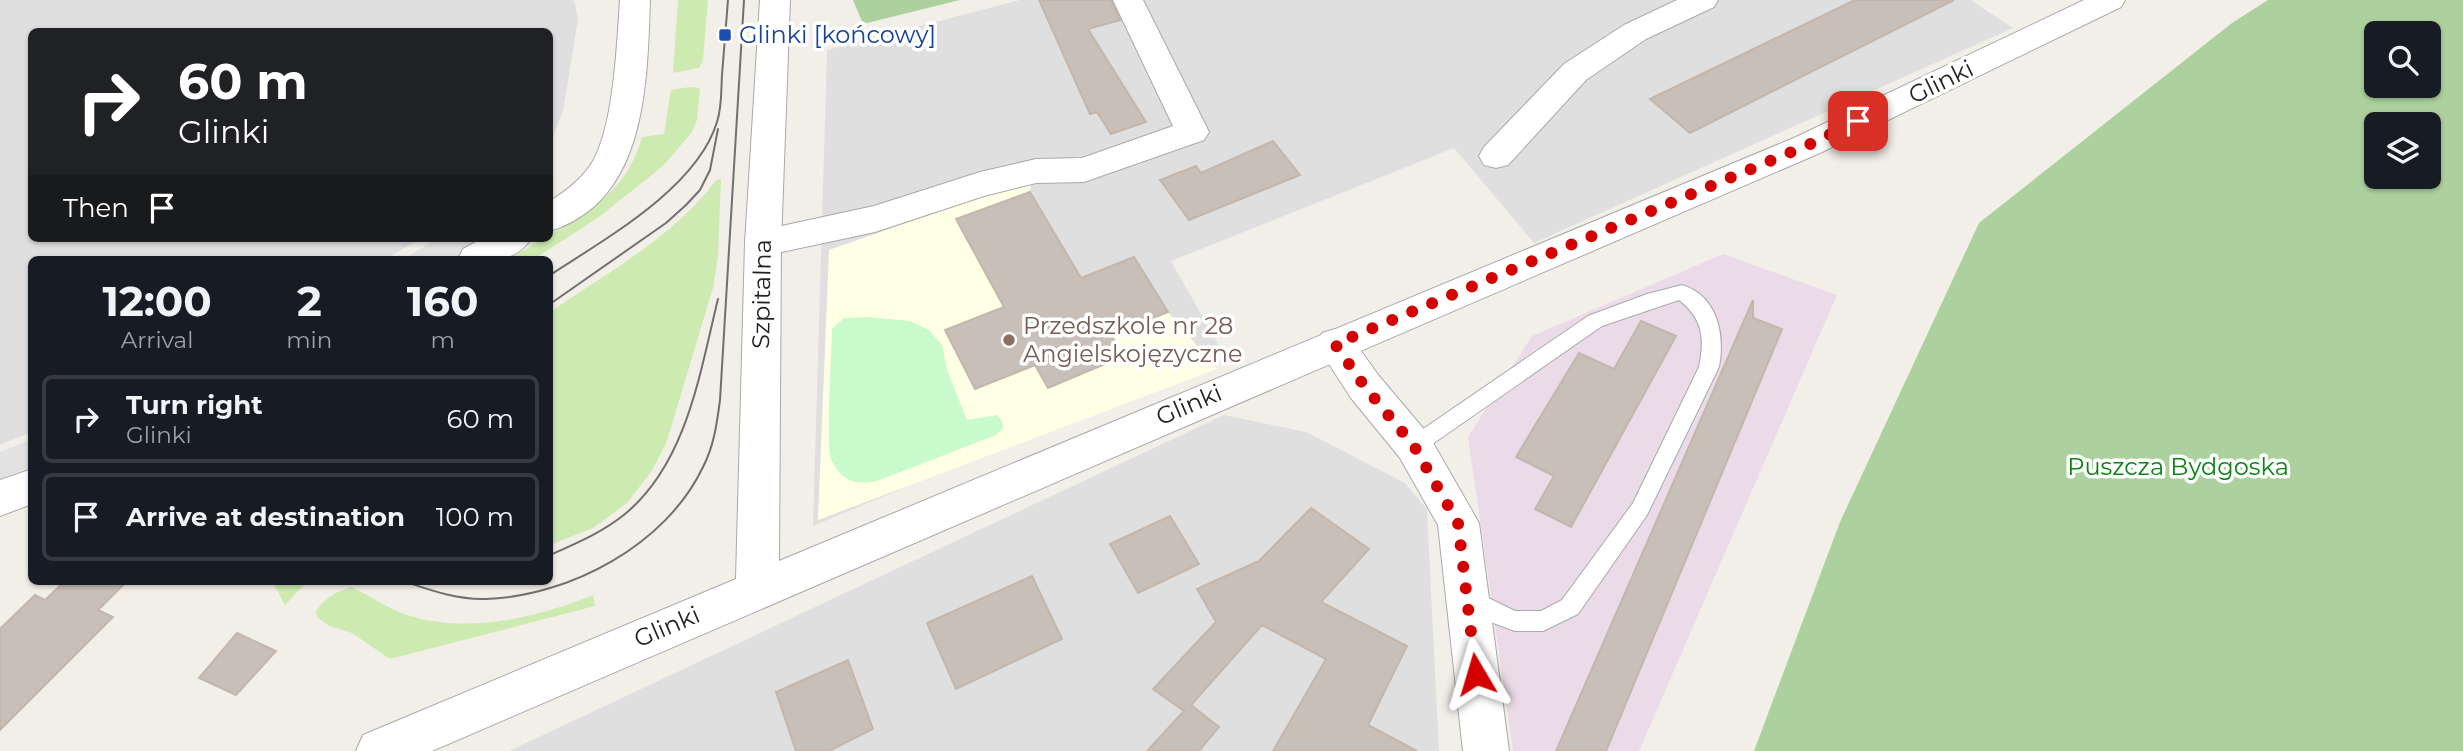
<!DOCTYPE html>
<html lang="en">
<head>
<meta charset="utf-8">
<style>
  :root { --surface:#171b24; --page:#20242c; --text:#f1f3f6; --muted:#9ea1a6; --line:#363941 }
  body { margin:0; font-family:Montserrat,sans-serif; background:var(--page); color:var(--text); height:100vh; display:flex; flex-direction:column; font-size:26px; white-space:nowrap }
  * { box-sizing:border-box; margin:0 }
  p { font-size:23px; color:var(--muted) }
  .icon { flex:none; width:38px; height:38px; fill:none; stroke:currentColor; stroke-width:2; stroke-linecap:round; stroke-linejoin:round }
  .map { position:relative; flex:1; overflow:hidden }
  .sheet { position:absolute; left:28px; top:256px; width:525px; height:329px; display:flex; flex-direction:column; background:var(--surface); border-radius:10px; box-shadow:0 2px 5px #0004 }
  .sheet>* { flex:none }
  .guide { position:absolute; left:28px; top:28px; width:525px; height:214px; border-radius:10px; box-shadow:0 2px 5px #0004; background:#202124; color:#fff; overflow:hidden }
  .fabs { position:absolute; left:2364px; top:21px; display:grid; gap:14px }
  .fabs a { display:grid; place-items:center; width:77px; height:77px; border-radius:10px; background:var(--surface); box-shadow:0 2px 5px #0004; font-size:35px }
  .pin { position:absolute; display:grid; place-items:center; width:60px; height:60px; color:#fff; margin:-30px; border-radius:14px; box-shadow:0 4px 10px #0006 }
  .me { position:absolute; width:77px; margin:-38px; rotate:353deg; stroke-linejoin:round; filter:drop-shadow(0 0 5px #0008) }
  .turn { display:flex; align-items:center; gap:24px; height:147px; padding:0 35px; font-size:32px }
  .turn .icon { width:91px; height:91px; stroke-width:2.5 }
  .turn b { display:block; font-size:49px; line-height:60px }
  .then { display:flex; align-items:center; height:66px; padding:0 35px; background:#0003; gap:14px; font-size:26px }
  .eta { display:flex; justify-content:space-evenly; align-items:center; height:119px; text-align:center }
  .eta b { font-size:42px; font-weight:700; line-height:49px }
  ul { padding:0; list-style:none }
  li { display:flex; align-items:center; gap:21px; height:88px; margin:0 14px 10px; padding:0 21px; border:4px solid var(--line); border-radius:10px }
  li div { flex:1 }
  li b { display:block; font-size:26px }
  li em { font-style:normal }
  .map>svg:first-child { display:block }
  .residential { fill:#e0dfdf }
  .industrial { fill:#ebdbe8 }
  .education { fill:#ffffe5 }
  .grass { fill:#cdebb0 }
  .forest { fill:#add19e; fill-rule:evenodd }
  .park { fill:#c8facc }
  .parking { fill:#e2e2e2 }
  .building { fill:#c7bfb8; stroke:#c4b6ab; stroke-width:2 }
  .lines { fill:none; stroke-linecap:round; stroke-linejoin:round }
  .service-casing { stroke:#a9a9a9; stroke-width:2 }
  .minor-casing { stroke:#a9a9a9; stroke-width:2 }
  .tertiary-casing { stroke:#a9a9a9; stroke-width:2 }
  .service { fill:#fff; fill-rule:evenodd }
  .minor { fill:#fff; fill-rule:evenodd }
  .tertiary { fill:#fff; fill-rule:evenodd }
  .tram { stroke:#707070; stroke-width:2 }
  .route { stroke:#d40000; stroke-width:12; stroke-dasharray:0 21.6 }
  .transit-dot { fill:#1a4fb4; stroke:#fff; stroke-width:2.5 }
  .education-dot { fill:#8d6e63; stroke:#fff; stroke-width:2.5 }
  .labels { text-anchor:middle; stroke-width:7; stroke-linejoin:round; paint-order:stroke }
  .transit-label { font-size:24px; fill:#164399; stroke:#fff; text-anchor:start }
  .street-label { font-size:24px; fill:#222; stroke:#fff }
  .education-label { font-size:24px; fill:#785e54; stroke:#fff; text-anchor:start }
  .park-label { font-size:24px; fill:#0c8416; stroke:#fff }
</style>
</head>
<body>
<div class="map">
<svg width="2463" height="751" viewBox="0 0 2463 751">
  <rect width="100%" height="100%" fill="#f2efe9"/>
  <path class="residential" d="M0,0H572L575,4L578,19L563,112L550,143V32H32V238H421L386,259H32L31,432L0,445Z
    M1020,0H1971L2013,28L1534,243L1454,148L1171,261L1223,353L813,526L827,50Z
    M1224,415L1306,432L1405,483L1427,509L1439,751H509Z"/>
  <path class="industrial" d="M1723,254L1837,295L1639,751H1513L1468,437L1532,336Z"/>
  <path class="education" d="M1031,185L1030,192L1081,278L1134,257L1168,312L1217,369L818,520L829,250L986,195Z"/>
  <path class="grass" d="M678,0H708L703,60L699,68L673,73Z
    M690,87L700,88L697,120L692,132L663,166L599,217L534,259H509L545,238H550V235C592,210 629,187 642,137L664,134L671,90Z
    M721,179L718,257L713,288L666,444L651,472L627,503L593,528L550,545V312C604,275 678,234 716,180Z
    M272,581H308L285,605Z
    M351,587C369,595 386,607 404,614C465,635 536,618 593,595L595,606L390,659L352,633L329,626L317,617L316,611C326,597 336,592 351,587Z"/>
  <path class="forest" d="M853,0H960L863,24Z
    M2268,0H2463V751H1754L1840,522L1979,223L2232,23ZM2376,33H2429V86H2376ZM2376,124H2429V177H2376Z"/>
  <path class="park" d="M868,317L910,321L929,330L942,345L947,370L967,420L997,415L1002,421L1003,428L996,435L877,481C856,485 842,482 832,461C825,448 832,351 832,329L844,318Z"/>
  <path class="parking" d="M438,238H481L485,241L453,259H404Z
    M31,439V467L0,479V452Z"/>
  <path class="building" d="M1039,0H1111L1120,20L1088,29L1146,122L1111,134L1097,112L1090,114Z
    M1855,0H1954L1690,133L1650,99Z
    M1273,141L1300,175L1189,220L1160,180L1196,166L1201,173Z
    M1030,192L1081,278L1134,257L1168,312L1111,335L1124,356L1048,388L1035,365L975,389L945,330L1004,307L956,219Z
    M1753,300V318L1782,329L1606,751H1556Z
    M1641,321L1676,336L1571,527L1535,509L1554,476L1516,457L1579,353L1614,369Z
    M1311,508L1369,549L1321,602L1407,646L1368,725L1417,751H1273L1326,659L1262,625L1191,705L1219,727L1199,751H1147L1184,711L1153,689L1216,622L1197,589L1259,561Z
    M1170,516L1199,564L1138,593L1110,544Z
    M1032,576L1062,639L956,689L927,623Z
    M65,581H127L98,610L113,617L0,730V629L35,595L45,600Z
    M237,633L276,651L236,695L199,678Z
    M848,660L873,729L829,751H796L776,692Z"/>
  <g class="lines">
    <g class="service-casing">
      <path id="service" d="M1682,285C1718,296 1725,335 1719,367L1647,515L1578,614L1543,631H1515L1485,620L1460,605L1457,598L1460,591L1468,588L1515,611H1541L1562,600L1633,503L1699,367C1705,338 1703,319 1679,300L1602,326L1421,452L1414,454L1407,452L1404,446L1407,440L1588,316L1647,294Z"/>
    </g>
    <g class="minor-casing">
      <path id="minor" d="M620,0H650C647,83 647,201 550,231V201C566,191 583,178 593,161C614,124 617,43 620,0Z
        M1113,0H1143L1209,132L1204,140L1084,182L1036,183L984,196L875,232L763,256L750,253L745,243L750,233L763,230L874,206L980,172L1036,159L1082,158L1173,126Z
        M1677,0H1718L1714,7L1646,39L1586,80L1508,165L1496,168L1484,165L1479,156L1484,147L1564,64L1624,25Z
        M483,238H531C516,265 485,259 458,259L463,249Z
        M1335,329L1348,333L1379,376L1428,434L1479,523L1509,751H1463L1438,525L1400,458L1351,398L1316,344L1322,333Z
        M32,469V504L0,516V480Z"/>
    </g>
    <g class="tertiary-casing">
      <path id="tertiary" d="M760,0H790L781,243L779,561L1796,137L2084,0H2125L2121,7L1820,153L432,751H356L363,735L736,579L745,243Z"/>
    </g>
    <use href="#service" class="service"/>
    <use href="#minor" class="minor"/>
    <use href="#tertiary" class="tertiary"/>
    <path class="tram" d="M550,275C605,239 697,188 717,122C722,107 721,91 722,75C724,50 726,25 728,0
      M550,304L666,223L686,205L700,190L710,170L718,129
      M550,555C577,543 603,532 625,514C687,463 700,372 718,299
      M403,581C430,590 457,600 486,599C570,596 666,545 703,467C714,446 717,423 720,400L744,0"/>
  </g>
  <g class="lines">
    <path class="route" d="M1476,674L1458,523L1414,446L1365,387L1335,344L1808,145L1858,121"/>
  </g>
  <rect class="transit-dot" x="718" y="28" width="14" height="14" rx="3.5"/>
  <circle class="education-dot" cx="1009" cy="340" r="7"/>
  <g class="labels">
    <g class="transit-label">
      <text x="739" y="43">Glinki [końcowy]</text>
    </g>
    <g class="street-label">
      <text transform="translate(1941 82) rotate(-26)" y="8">Glinki</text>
      <text transform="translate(762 294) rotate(-89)" y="8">Szpitalna</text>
      <text transform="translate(1189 405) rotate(-23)" y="8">Glinki</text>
      <text transform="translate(667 627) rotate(-23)" y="8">Glinki</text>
    </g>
    <g class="education-label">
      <text x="1023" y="334">Przedszkole nr 28<tspan x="1023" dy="28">Angielskojęzyczne</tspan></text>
    </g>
    <g class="park-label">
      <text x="2178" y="475">Puszcza Bydgoska</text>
    </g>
  </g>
</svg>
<div class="fabs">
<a><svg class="icon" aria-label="search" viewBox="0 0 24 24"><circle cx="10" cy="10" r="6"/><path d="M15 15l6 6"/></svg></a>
<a><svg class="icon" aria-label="layers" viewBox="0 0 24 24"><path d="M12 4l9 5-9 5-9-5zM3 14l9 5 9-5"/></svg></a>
</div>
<div class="pin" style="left:1858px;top:121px;background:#d93025"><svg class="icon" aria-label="arrive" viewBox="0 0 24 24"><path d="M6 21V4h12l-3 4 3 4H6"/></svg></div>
<svg class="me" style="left:1476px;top:674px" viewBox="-20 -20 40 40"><path d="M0-17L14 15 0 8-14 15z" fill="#d40000" stroke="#fff" stroke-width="4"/></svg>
<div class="guide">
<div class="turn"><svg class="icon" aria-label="right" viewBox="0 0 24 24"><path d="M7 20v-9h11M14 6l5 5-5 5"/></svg><div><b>60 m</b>Glinki</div></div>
<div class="then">Then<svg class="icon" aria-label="arrive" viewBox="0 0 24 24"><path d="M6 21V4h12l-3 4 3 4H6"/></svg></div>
</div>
<section class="sheet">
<div class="eta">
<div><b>12:00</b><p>Arrival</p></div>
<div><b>2</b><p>min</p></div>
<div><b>160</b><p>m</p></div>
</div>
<ul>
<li><svg class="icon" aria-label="right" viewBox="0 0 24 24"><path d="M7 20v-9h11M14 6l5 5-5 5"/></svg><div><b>Turn right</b><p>Glinki</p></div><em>60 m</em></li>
<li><svg class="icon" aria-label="arrive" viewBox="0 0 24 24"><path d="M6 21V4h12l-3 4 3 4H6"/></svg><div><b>Arrive at destination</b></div><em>100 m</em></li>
</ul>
</section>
</div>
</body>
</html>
